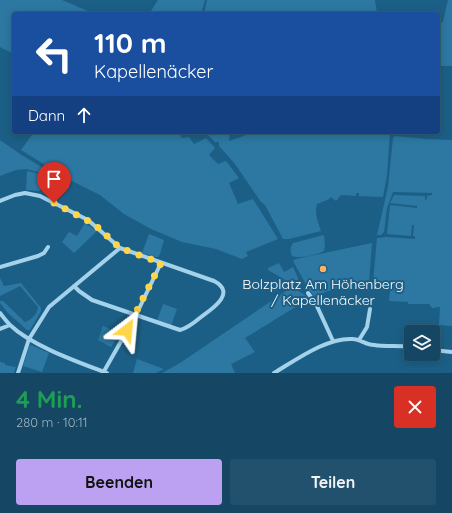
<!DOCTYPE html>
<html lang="de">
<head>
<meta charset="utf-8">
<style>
  :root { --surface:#154764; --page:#22516d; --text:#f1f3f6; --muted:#9db2bf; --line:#345f78; --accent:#bca0f2 }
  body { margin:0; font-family:Quicksand,sans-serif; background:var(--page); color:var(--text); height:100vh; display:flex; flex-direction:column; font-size:15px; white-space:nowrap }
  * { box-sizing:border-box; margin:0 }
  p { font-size:13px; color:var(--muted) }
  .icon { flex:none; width:22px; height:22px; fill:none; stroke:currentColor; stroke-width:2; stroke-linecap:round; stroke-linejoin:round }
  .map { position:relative; height:373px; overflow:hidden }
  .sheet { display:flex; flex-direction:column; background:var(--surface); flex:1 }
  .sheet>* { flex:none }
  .top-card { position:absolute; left:12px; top:12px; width:428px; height:122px; border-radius:4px; box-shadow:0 2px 10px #0003,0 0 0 1px var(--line); background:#1a4fa0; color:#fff; overflow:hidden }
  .tools { position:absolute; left:404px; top:325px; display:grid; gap:8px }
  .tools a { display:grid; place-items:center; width:36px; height:36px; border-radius:4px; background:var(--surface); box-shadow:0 2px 10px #0003,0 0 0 1px var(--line); font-size:20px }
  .pin { position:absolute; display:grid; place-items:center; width:34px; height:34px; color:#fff; margin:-41px -17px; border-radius:50% 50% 50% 0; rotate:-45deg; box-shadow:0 0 4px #0007 }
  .pin .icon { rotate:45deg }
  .me { position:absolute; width:44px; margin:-22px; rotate:29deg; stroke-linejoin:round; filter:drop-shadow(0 0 3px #0008) }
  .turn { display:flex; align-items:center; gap:14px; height:84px; padding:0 16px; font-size:18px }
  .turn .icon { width:52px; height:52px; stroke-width:2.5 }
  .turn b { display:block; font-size:28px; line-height:34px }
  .then { display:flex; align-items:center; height:38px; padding:0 16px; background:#0003; gap:8px; font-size:15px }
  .round { display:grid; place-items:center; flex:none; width:42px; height:42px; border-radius:4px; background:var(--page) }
  .head { display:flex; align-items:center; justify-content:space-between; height:68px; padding:0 16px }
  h1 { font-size:24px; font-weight:700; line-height:30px; color:#1e9e55 }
  .button { display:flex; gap:8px; margin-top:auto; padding:8px 16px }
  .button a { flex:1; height:46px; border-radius:4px; background:var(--accent); color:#111; font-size:16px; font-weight:700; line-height:46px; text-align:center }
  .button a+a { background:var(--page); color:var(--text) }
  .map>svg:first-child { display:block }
  .green { fill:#2c78a2 }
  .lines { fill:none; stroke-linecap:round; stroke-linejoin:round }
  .street { stroke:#a4d2eb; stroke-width:4 }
  .route { stroke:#ffd54a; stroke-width:7; stroke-dasharray:0 12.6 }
  .poi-dot { fill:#fcb161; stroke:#1c5f86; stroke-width:1.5 }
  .labels { text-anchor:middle; stroke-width:4; stroke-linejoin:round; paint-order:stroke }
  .poi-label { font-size:14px; fill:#fff; stroke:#1c5f86 }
</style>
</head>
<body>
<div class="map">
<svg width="452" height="373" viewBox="0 0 452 373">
  <rect width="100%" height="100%" fill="#1c5f86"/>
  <path class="green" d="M0,0H62L95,14H80L77,13L76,14H14V54L0,47Z
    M158,0H205L201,14H149Z
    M207,0H375L377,14H204Z
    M448,0H452V66H438V23L443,22Z
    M34,132H178L182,138L189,137L194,144L206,138L215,148L209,155L218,164L226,161L239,178L229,183L238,204L253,199L278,239L246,252L248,256L242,259L216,249L182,242L151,229L124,214L100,195L66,178L21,150Z
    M205,132H230L229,141L255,132H390L387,175L383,197L359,196V193H356V196L341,195L336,201L331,197L329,199L317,204C314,213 318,222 321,231L289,239H283L265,205L261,202L235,164L219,146V142H215Z
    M395,136L426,139L452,140V326L439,325L440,307L432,308L429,304H408V302L389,301L391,281L373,282L377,238L386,237L415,239V236H413L414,225H412L411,236L387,234L390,205L417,208V206L390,203L394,195L425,196V200L427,199V196L432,195V193L393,192L387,208L384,232L381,235H377L388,187L393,138Z
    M0,140L20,154L58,177L26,169L16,170L0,176Z
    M27,171L45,175L40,191L26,190Z
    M85,223L97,231L74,253L62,242L69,232L77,236Z
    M149,234L164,240L160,254L158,257H155L142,253Z
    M324,235L325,246L324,251C316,255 300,259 292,256C290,251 290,247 293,243Z
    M372,243L369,282L343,286L314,296L308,288L293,261L296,259Z
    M279,263L284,272L293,267L298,278V283L292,284L268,270V268Z
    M0,278L4,286L21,283L41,308V311L30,330H27L8,313L0,303V301H3L25,322C31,320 38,314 38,307L20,286L0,296Z
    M289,289C297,288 303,294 310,298L245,338L255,352L231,364L235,373H162L180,363Z
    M163,304L177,309L171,326L157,321Z
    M103,326L120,333L111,347L98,340Z
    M31,345L49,353L42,372L23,366L29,347Z
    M137,359L164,369L156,373H133Z
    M0,362L5,363V365L16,367L14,373H0Z"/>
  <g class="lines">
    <path class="street" d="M0,201L15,195L25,193L40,196L88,220L120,248L214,281C237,293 212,309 201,317C195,322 188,328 180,330L92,300L79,291L74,286
      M0,267L38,256L44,253L48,247
      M308,293L316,304L333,341
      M0,313C3,317 6,321 10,325C32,346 78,362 107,373
      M0,329L10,325
      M359,340L367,327L370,309
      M433,350L452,352
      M18,373L29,339L49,307L120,248
      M103,373L136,315L161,263
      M274,373C296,360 327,337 353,339C360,339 366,345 374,345C386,347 399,345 411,347"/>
  </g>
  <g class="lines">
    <path class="route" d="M54,203L94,224L120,248L161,263L127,330"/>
  </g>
  <circle class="poi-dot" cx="323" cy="269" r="4"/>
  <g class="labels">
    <g class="poi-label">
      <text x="323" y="289">Bolzplatz Am Höhenberg<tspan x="323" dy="16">/ Kapellenäcker</tspan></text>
    </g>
  </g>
</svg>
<div class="tools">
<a><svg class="icon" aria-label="layers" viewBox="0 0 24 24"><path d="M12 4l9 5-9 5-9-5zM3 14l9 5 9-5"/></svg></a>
</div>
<div class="pin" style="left:54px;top:203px;background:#d93025"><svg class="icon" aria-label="arrive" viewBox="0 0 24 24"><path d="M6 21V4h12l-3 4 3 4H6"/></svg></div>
<svg class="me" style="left:127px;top:330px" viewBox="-20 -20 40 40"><path d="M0-17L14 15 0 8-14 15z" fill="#ffd54a" stroke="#fff" stroke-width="4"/></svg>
<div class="top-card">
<div class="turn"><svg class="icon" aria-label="left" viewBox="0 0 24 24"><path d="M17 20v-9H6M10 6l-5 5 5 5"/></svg><div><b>110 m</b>Kapellenäcker</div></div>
<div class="then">Dann<svg class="icon" aria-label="ahead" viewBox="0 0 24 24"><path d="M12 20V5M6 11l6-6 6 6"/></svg></div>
</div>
</div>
<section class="sheet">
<div class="head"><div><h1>4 Min.</h1><p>280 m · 10:11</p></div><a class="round" style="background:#d93025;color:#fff"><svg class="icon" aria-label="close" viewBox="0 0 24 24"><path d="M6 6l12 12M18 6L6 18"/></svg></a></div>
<div class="button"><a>Beenden</a><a>Teilen</a></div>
</section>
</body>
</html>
